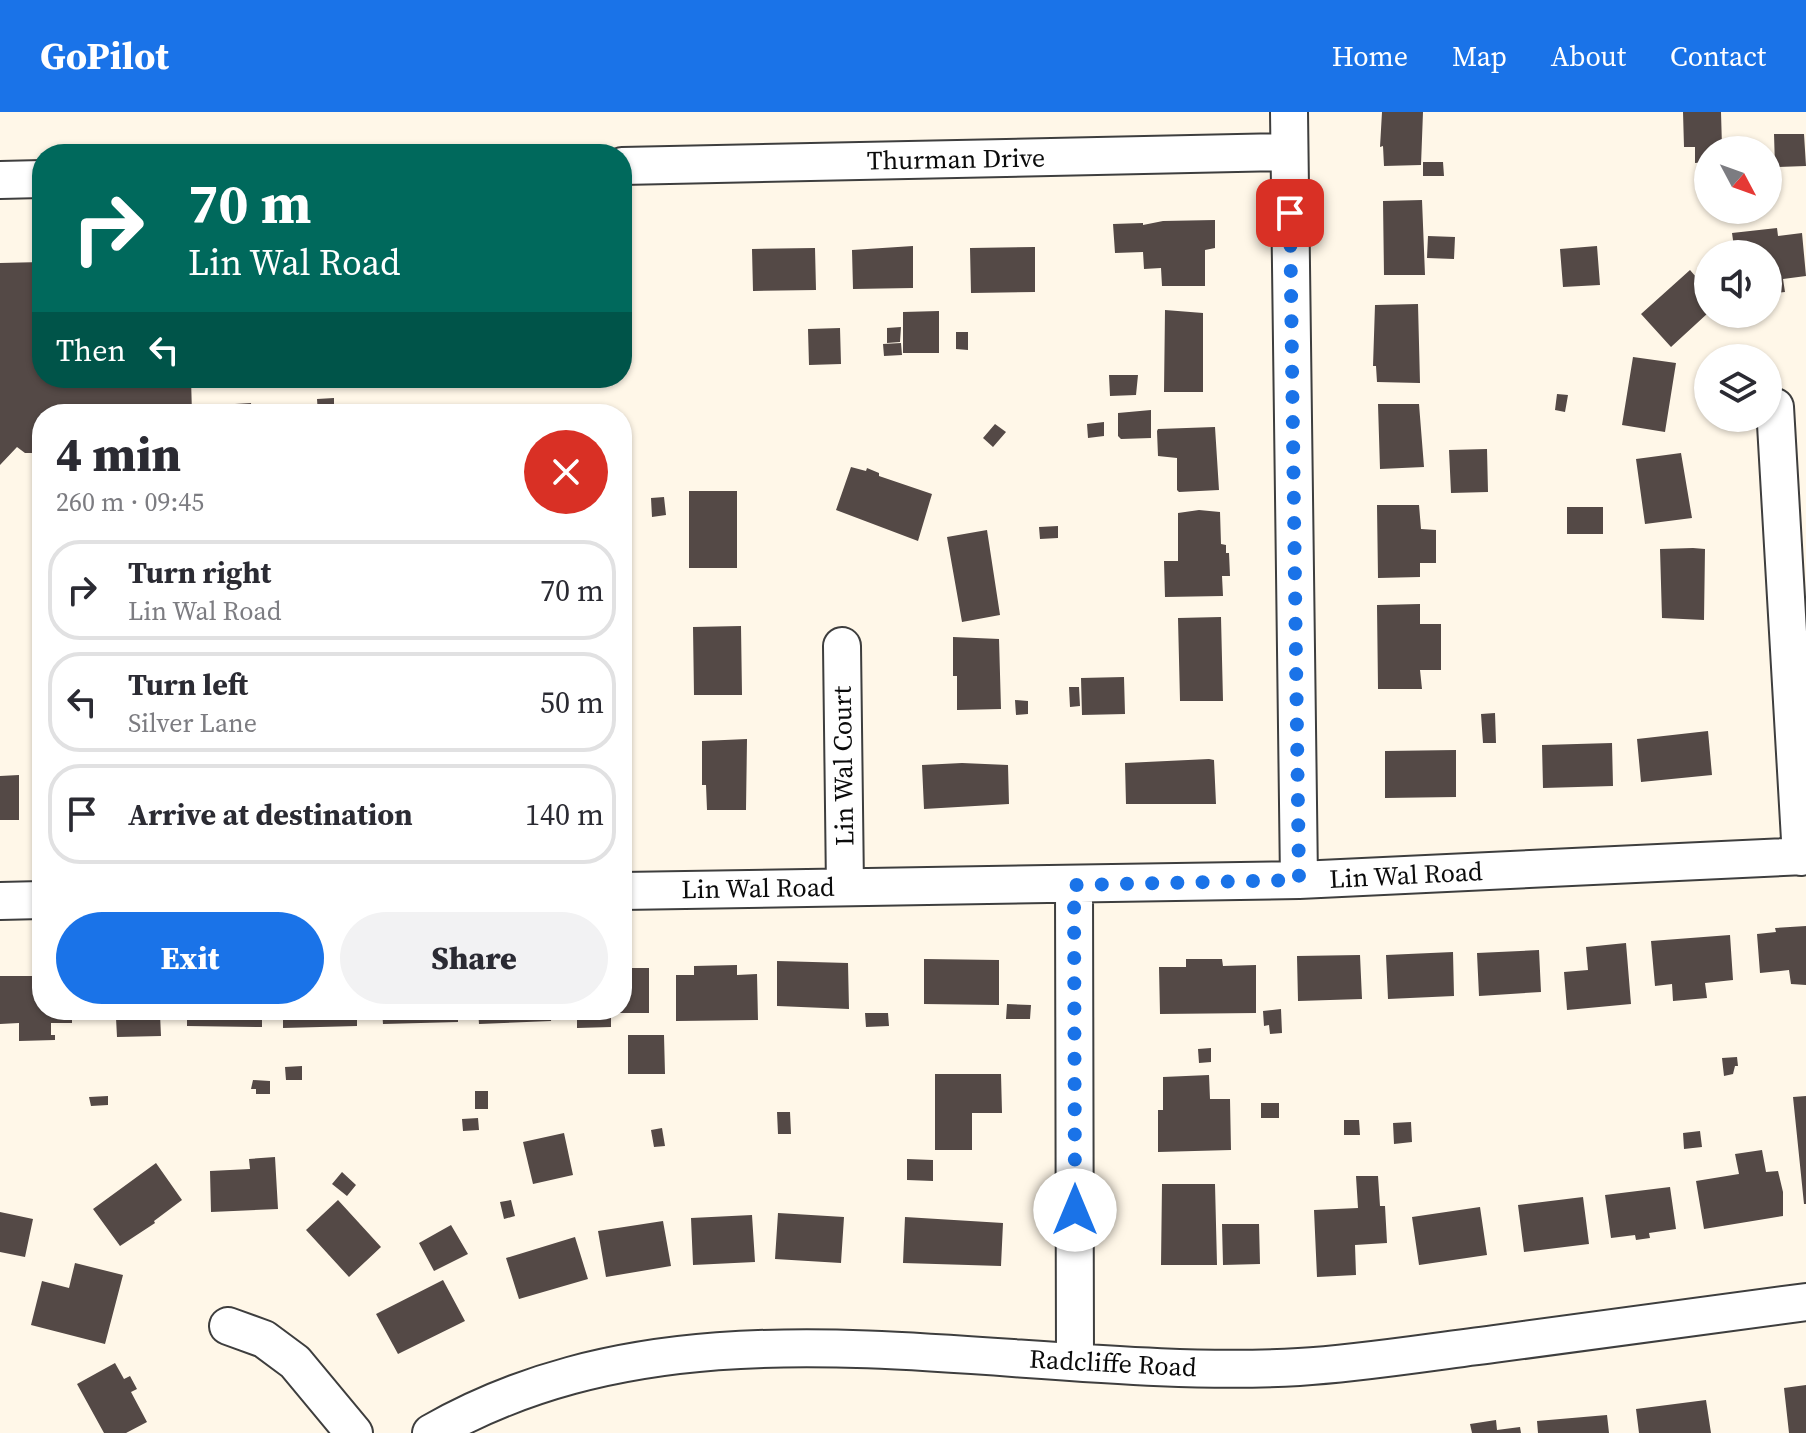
<!DOCTYPE html>
<html lang="en">
<head>
<meta charset="utf-8">
<style>
  :root { --surface:#fff; --page:#f2f2f3; --text:#2b2b33; --muted:#7c7c81; --line:#e1e1e2; --accent:#1a73e8 }
  body { margin:0; font-family:"Source Serif 4",serif; background:var(--page); color:var(--text); height:100vh; display:flex; flex-direction:column; font-size:30px; white-space:nowrap }
  * { box-sizing:border-box; margin:0 }
  p { font-size:26px; color:var(--muted) }
  .icon { flex:none; width:44px; height:44px; fill:none; stroke:currentColor; stroke-width:2; stroke-linecap:round; stroke-linejoin:round }
  .map { position:relative; flex:1; overflow:hidden }
  .details { position:absolute; left:32px; top:292px; width:600px; height:616px; display:flex; flex-direction:column; background:var(--surface); border-radius:32px; box-shadow:0 2px 6px #0004 }
  .details>* { flex:none }
  .guide { position:absolute; left:32px; top:32px; width:600px; height:244px; border-radius:32px; box-shadow:0 2px 6px #0004; background:#00695c; color:#fff; overflow:hidden }
  .needle { width:52px; rotate:131deg }
  .buttons { position:absolute; left:1694px; top:24px; display:grid; gap:16px }
  .buttons a { display:grid; place-items:center; width:88px; height:88px; border-radius:50%; background:var(--surface); box-shadow:0 2px 6px #0004; font-size:40px }
  .pin { position:absolute; display:grid; place-items:center; width:68px; height:68px; color:#fff; margin:-34px; border-radius:16px; box-shadow:0 4px 12px #0006 }
  .me { position:absolute; width:88px; margin:-44px; rotate:0deg; stroke-linejoin:round; filter:drop-shadow(0 0 6px #0008) }
  .turn { display:flex; align-items:center; gap:28px; height:168px; padding:0 24px; font-size:36px }
  .turn .icon { width:104px; height:104px; stroke-width:2.5 }
  .turn b { display:block; font-size:56px; line-height:68px }
  .then { display:flex; align-items:center; height:76px; padding:0 24px; background:#0003; gap:16px; font-size:30px }
  .round { display:grid; place-items:center; flex:none; width:84px; height:84px; border-radius:42px; background:var(--page) }
  .overview { display:flex; align-items:center; justify-content:space-between; height:136px; padding:0 24px }
  h1 { font-size:48px; font-weight:800; line-height:60px }
  .primary-button { display:flex; gap:16px; margin-top:auto; padding:16px 24px }
  .primary-button a { flex:1; height:92px; border-radius:48px; background:var(--accent); color:#fff; font-size:32px; font-weight:800; line-height:92px; text-align:center }
  .primary-button a+a { background:var(--page); color:var(--text) }
  ul { padding:0; list-style:none }
  li { display:flex; align-items:center; gap:24px; height:100px; margin:0 16px 12px; padding:0 8px; border:4px solid var(--line); border-radius:32px }
  li div { flex:1 }
  li b { display:block; font-size:30px }
  li em { font-style:normal }
  header { display:flex; align-items:center; gap:48px; box-sizing:border-box; height:112px; padding:0 40px; background:var(--accent); color:#fff }
  header strong { font-size:38px }
  nav { display:flex; gap:44px; margin-inline-start:auto; font-size:28px }
  .map>svg:first-child { display:block }
  .building { fill:#544946 }
  .lines { fill:none; stroke-linecap:round; stroke-linejoin:round }
  .street-casing { stroke:#3e3e3e; stroke-width:40 }
  .street { stroke:#fff; stroke-width:36 }
  .route { stroke:#1a73e8; stroke-width:14; stroke-dasharray:0 25.2 }
  .labels { text-anchor:middle; stroke-width:8; stroke-linejoin:round; paint-order:stroke }
  .street-label { font-size:26px; fill:#0b0b0b; stroke:#fff }
</style>
</head>
<body>
<header>
<strong>GoPilot</strong>
<nav><a>Home</a><a>Map</a><a>About</a><a>Contact</a></nav>
</header>
<div class="map">
<svg width="1806" height="1321" viewBox="0 0 1806 1321">
  <rect width="100%" height="100%" fill="#fff7e8"/>
  <path class="building" d="M1382,0H1423L1421,53L1384,54L1383,34L1380,35Z
    M1683,0H1721L1722,35L1708,38V50L1695,51V35H1684Z
    M1774,22H1804L1806,54L1775,55Z
    M1423,50H1443L1444,64H1423Z
    M1422,88L1425,163H1384L1383,89Z
    M1215,108V136L1205,138V174H1162L1161,156L1144,157L1143,140L1115,141L1113,112L1143,111V113L1163,109Z
    M1777,116L1778,124L1802,121L1806,164L1783,167L1785,180L1768,182V142H1735L1732,121Z
    M1428,124L1455,125L1454,147L1427,146Z
    M913,134V176L853,177L852,138Z
    M1597,134L1600,173L1563,175L1560,137Z
    M1035,135V180L971,181L970,136Z
    M815,136L816,178L753,179L752,137Z
    M42,150V266H191L192,302H42V341H25L17,335L0,353V151Z
    M1690,158L1708,179V201L1671,235L1641,202Z
    M1418,192L1420,271L1377,270L1376,254H1373L1375,193Z
    M1165,198L1203,201V280H1164Z
    M939,199V241H903V200Z
    M901,215L900,230L887,231V216Z
    M840,216L841,252L809,253L808,217Z
    M956,220H968V238L956,237Z
    M901,231L902,243L884,244L883,232Z
    M1633,245L1676,251L1665,320L1622,313Z
    M1109,263H1138L1136,283L1110,284Z
    M1557,282L1568,283L1565,300L1555,298Z
    M334,286V302H318L317,287Z
    M251,291L252,302H235V292Z
    M1378,292H1419L1424,355L1380,357Z
    M1151,298V326L1121,327L1118,324V301Z
    M1104,310V324L1088,326L1087,312Z
    M995,312L1006,320L993,335L983,326Z
    M1215,315L1219,378L1179,380L1177,378V346L1158,344L1157,319L1158,317Z
    M1487,337L1488,380L1451,381L1449,338Z
    M1681,341L1692,406L1645,412L1636,347Z
    M851,355L866,359L867,356L879,361V364L932,382L918,429L836,398Z
    M689,379H737V456H689Z
    M664,385L666,403L652,405L651,386Z
    M1377,393H1419L1421,417L1436,418V451H1420V465L1378,466Z
    M1567,395H1603V422H1567Z
    M1199,398L1220,400L1221,432L1226,433V441H1229L1230,464H1222L1223,484L1165,485L1164,449H1178V401Z
    M1058,414V426L1040,427L1039,415Z
    M987,418L1000,503L962,510L947,425Z
    M1693,436L1705,437L1704,508L1662,506L1660,437Z
    M1420,492V512H1441V558H1420L1422,577H1378L1377,493Z
    M1221,505L1223,589H1180L1178,506Z
    M741,514L742,583H694L693,515Z
    M953,525L999,527L1001,597L957,598V564H953Z
    M1124,565L1125,602L1082,603L1081,566Z
    M1069,575H1079L1080,594L1070,595Z
    M1015,588L1028,589V602L1016,603Z
    M1495,601L1496,631H1483L1481,602Z
    M1708,619L1712,663L1641,670L1637,627Z
    M747,627L746,698H707L706,673H702V629Z
    M1612,631L1613,674L1543,676L1542,633Z
    M1456,638V685L1385,686V639Z
    M1209,647L1214,648L1216,692H1126L1125,651Z
    M962,651L1008,653L1009,692L924,697L922,653Z
    M19,663V708H0V664Z
    M1806,814V873L1791,872L1789,858L1760,861L1757,822L1776,820L1775,816Z
    M1730,823L1733,868L1705,871L1707,886L1673,889L1672,872L1655,874L1651,829Z
    M1626,831L1631,892L1567,898L1564,860L1588,858L1586,835Z
    M1539,838L1541,880L1479,884L1477,841Z
    M1453,840L1454,884L1388,887L1386,843Z
    M1360,843L1362,887L1298,889L1297,844Z
    M924,847L999,848V893L924,892Z
    M1186,847H1222L1223,854L1256,853V901L1160,902L1159,855H1186Z
    M777,849L848,851L849,897L777,894Z
    M737,853V863L757,862L758,908L676,909V863H694V854Z
    M622,856H649V901H611V915L577,916V898H622Z
    M0,864H42V898H72V911H51V923H55V928L19,929V911L0,912Z
    M1007,892L1031,893L1030,907H1006Z
    M1281,897L1282,921L1270,922L1269,913L1264,914L1263,899Z
    M90,898H164V902H160L161,924L117,925L116,906H90Z
    M187,898H262V915L187,914Z
    M283,898H357V914L283,916Z
    M382,898H458V910L383,912Z
    M478,898H553L551,909L479,912Z
    M865,901H888L889,914L866,915Z
    M628,923H664L665,962H628Z
    M1211,936V950L1199,951L1198,937Z
    M1737,945L1738,954H1735L1733,962L1724,964L1722,946Z
    M302,954V968H286L285,955Z
    M935,962H1001L1002,1001H972V1038H935Z
    M1209,963L1210,987H1230L1231,1038L1158,1040V998H1163V965Z
    M253,968L270,969V982H256V977H251Z
    M475,979H488V997H475Z
    M108,984V993L91,994L89,985Z
    M1806,984V1092H1804L1793,985Z
    M1261,991H1279V1006H1261Z
    M777,1000H790L791,1022H778Z
    M478,1006L479,1018L463,1019L462,1007Z
    M1344,1008H1359L1360,1023H1344Z
    M1411,1010L1412,1030L1394,1032L1393,1011Z
    M662,1016L665,1034L654,1035L651,1018Z
    M1700,1019L1702,1035L1684,1037L1683,1021Z
    M564,1021L573,1063L533,1072L523,1030Z
    M1762,1038L1766,1060L1778,1059L1783,1080V1104L1704,1117L1696,1069L1739,1062L1735,1042Z
    M275,1045L278,1097L211,1100L210,1059L250,1057L249,1047Z
    M907,1047L933,1048V1069L907,1068Z
    M156,1051L182,1088L154,1109L155,1111L120,1134L93,1097Z
    M342,1060L356,1073L347,1084L332,1072Z
    M1356,1064H1378L1380,1094H1385L1387,1131L1355,1133L1356,1163L1317,1165L1314,1098L1358,1096Z
    M1162,1072H1215L1217,1153H1161Z
    M1670,1075L1676,1117L1649,1121L1650,1126L1636,1128L1635,1123L1611,1126L1605,1083Z
    M1583,1085L1589,1132L1524,1140L1518,1093Z
    M338,1088L381,1135L349,1165L306,1118Z
    M511,1088L515,1104L504,1107L500,1090Z
    M1480,1095L1487,1143L1419,1153L1412,1105Z
    M0,1100L33,1107L25,1145L0,1140Z
    M778,1101L844,1105L841,1151L775,1147Z
    M752,1103L755,1150L693,1153L691,1106Z
    M905,1105L1003,1111L1001,1154L903,1151Z
    M663,1109L671,1154L606,1165L598,1119Z
    M1222,1112H1259L1260,1152L1223,1153Z
    M451,1113L468,1142L434,1159L419,1131Z
    M575,1125L588,1167L519,1187L506,1146Z
    M75,1151L123,1163L105,1232L31,1213L42,1169L69,1176Z
    M443,1168L465,1209L398,1242L376,1202Z
    M115,1251L124,1267L130,1264L137,1277L131,1280L147,1310L126,1321H104L77,1272Z
    M1806,1273V1321H1789L1784,1276Z
    M1706,1288L1711,1321H1639L1636,1297Z
    M1607,1303L1609,1321H1538L1537,1309Z
    M1496,1308L1497,1318L1520,1315L1521,1321H1472L1470,1312Z"/>
  <g class="lines">
    <g class="street-casing">
      <path id="street" d="M1289,0L1299,768
        M622,54L1289,40
        M0,68L42,67
        M1775,295L1801,745
        M842,534L845,775
        M1074,773L1075,1249
        M622,779L1299,768L1806,744
        M0,789L42,788
        M228,1214L264,1227L295,1250L354,1321
        M431,1321C697,1169 1011,1271 1299,1255C1364,1251 1429,1240 1494,1232C1598,1218 1702,1204 1806,1190"/>
    </g>
    <use href="#street" class="street"/>
  </g>
  <g class="lines">
    <path class="route" d="M1075,1098L1074,773L1299,768L1290,101"/>
  </g>
  <g class="labels">
    <g class="street-label">
      <text transform="translate(956 47) rotate(-1)" y="9">Thurman Drive</text>
      <text transform="translate(843 654) rotate(-91)" y="9">Lin Wal Court</text>
      <text transform="translate(1406 763) rotate(-3)" y="9">Lin Wal Road</text>
      <text transform="translate(758 776) rotate(-1)" y="9">Lin Wal Road</text>
      <text transform="translate(1113 1251) rotate(3)" y="9">Radcliffe Road</text>
    </g>
  </g>
</svg>
<div class="buttons">
<a><svg class="needle" viewBox="-14 -14 28 28"><path d="M0-13l5 13h-10z" fill="#e53935"/><path d="M0 13l5-13h-10z" fill="#7c7c81"/></svg></a>
<a><svg class="icon" aria-label="sound" viewBox="0 0 24 24"><path d="M4 9h4l5-4v14l-5-4H4zM17 9q2 3 0 6"/></svg></a>
<a><svg class="icon" aria-label="layers" viewBox="0 0 24 24"><path d="M12 4l9 5-9 5-9-5zM3 14l9 5 9-5"/></svg></a>
</div>
<div class="pin" style="left:1290px;top:101px;background:#d93025"><svg class="icon" aria-label="arrive" viewBox="0 0 24 24"><path d="M6 21V4h12l-3 4 3 4H6"/></svg></div>
<svg class="me" style="left:1075px;top:1098px" viewBox="-20 -20 40 40"><circle r="19" fill="#fff"/><path d="M0-13L10 11 0 6-10 11z" fill="#1a73e8"/></svg>
<div class="guide">
<div class="turn"><svg class="icon" aria-label="right" viewBox="0 0 24 24"><path d="M7 20v-9h11M14 6l5 5-5 5"/></svg><div><b>70 m</b>Lin Wal Road</div></div>
<div class="then">Then<svg class="icon" aria-label="left" viewBox="0 0 24 24"><path d="M17 20v-9H6M10 6l-5 5 5 5"/></svg></div>
</div>
<section class="details">
<div class="overview"><div><h1>4 min</h1><p>260 m · 09:45</p></div><a class="round" style="background:#d93025;color:#fff"><svg class="icon" aria-label="close" viewBox="0 0 24 24"><path d="M6 6l12 12M18 6L6 18"/></svg></a></div>
<ul>
<li><svg class="icon" aria-label="right" viewBox="0 0 24 24"><path d="M7 20v-9h11M14 6l5 5-5 5"/></svg><div><b>Turn right</b><p>Lin Wal Road</p></div><em>70 m</em></li>
<li><svg class="icon" aria-label="left" viewBox="0 0 24 24"><path d="M17 20v-9H6M10 6l-5 5 5 5"/></svg><div><b>Turn left</b><p>Silver Lane</p></div><em>50 m</em></li>
<li><svg class="icon" aria-label="arrive" viewBox="0 0 24 24"><path d="M6 21V4h12l-3 4 3 4H6"/></svg><div><b>Arrive at destination</b></div><em>140 m</em></li>
</ul>
<div class="primary-button"><a>Exit</a><a>Share</a></div>
</section>
</div>
</body>
</html>
